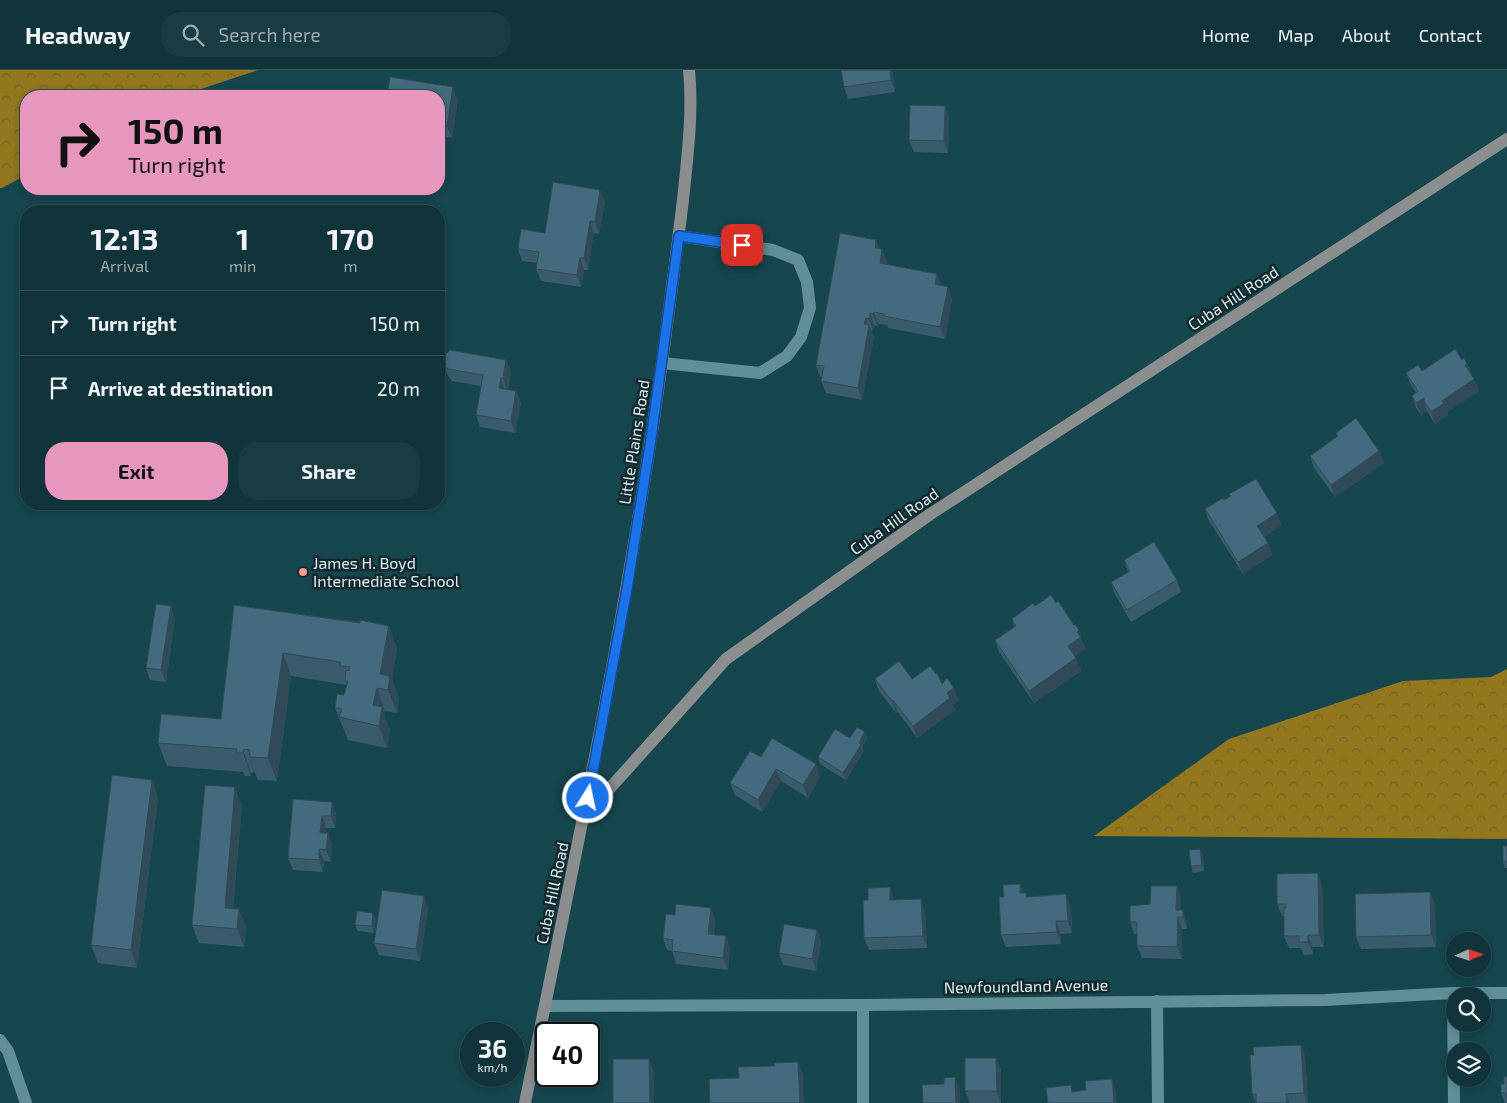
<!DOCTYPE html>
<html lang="en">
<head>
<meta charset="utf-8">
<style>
  :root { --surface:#10343a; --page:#193c42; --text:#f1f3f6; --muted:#9caaaf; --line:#304f54; --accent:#e797bd }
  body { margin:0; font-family:"Exo 2",sans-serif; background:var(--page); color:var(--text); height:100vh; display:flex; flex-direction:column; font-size:19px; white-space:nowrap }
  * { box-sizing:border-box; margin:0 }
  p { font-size:16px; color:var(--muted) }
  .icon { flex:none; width:28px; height:28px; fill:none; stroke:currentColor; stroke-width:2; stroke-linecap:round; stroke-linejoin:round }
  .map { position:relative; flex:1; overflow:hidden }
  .sheet { position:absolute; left:20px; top:135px; width:425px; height:305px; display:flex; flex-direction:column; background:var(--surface); border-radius:20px; box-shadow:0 2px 8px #0003,0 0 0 1px var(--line) }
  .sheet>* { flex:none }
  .guide { position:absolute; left:20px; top:20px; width:425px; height:105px; border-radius:20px; box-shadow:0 2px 8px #0003,0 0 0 1px var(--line); background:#e797bd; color:#111; overflow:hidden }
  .needle { width:32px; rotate:87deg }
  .controls { position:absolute; left:1446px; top:862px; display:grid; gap:10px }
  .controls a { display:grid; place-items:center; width:45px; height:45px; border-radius:50%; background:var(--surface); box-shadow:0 2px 8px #0003,0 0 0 1px var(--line); font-size:25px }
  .speed { position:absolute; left:460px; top:952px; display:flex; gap:10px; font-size:25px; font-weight:700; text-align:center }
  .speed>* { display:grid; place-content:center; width:65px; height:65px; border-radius:50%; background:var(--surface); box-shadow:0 2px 8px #0003,0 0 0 1px var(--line); line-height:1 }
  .speed small { font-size:12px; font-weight:400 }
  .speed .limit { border:2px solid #111; border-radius:8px; background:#fff; color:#111 }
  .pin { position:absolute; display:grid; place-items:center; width:42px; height:42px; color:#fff; margin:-21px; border-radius:10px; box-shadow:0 2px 8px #0006 }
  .me { position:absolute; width:55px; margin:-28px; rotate:10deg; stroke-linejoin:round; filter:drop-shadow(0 0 4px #0008) }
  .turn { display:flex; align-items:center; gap:18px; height:105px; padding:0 25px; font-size:22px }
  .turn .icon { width:65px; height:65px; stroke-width:2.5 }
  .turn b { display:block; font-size:35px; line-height:42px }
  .eta { display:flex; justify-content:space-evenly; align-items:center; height:85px; text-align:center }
  .eta b { font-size:30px; font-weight:700; line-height:35px }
  .primary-button { display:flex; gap:10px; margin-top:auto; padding:10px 25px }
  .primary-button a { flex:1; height:58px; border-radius:20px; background:var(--accent); color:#111; font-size:20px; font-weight:700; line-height:58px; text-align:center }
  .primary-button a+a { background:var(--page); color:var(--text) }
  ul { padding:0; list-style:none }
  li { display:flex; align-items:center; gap:15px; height:65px; padding:0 25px; border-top:1px solid var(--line) }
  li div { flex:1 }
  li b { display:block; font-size:19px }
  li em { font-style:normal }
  header { display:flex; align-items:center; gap:30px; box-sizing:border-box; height:70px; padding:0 25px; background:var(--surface); border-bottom:1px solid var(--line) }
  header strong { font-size:24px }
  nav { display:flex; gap:28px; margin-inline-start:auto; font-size:18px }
  .search { width:350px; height:45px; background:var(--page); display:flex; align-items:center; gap:12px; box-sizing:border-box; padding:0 18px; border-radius:20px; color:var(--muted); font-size:19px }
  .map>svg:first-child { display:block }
  .forest { fill:url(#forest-crowns) }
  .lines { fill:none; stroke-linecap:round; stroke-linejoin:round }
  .lane { stroke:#608f98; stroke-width:12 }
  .street { stroke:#608f98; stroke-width:12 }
  .secondary { stroke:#8b8e8f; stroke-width:12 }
  .wall { fill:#3a5b6c }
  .shaded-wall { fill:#304a58 }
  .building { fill:#446a7d; stroke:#304a58 }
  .route-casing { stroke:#114b97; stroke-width:12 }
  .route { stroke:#1a73e8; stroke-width:9 }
  .poi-dot { fill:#f49d8d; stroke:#15292d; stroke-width:2 }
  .labels { text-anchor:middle; stroke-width:5; stroke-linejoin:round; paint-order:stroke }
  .street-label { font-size:16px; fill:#d7eff4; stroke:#15292d }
  .poi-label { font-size:16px; fill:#d7eff4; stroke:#15292d; text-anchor:start }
</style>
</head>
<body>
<header>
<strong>Headway</strong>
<div class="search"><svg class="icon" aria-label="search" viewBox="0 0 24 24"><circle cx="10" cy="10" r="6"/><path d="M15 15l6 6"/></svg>Search here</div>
<nav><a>Home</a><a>Map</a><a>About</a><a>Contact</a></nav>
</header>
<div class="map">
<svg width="1507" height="1033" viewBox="0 0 1507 1033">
  <defs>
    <pattern id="forest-crowns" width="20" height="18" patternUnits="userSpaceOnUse" patternTransform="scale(1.25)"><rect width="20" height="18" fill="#92771d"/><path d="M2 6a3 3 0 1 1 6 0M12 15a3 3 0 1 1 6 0" fill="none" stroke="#71642f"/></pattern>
  </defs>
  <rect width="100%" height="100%" fill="#16464e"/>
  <path class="forest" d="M0,0H258L180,26H26V105L2,118H0Z
    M1507,599V769L1094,766L1229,669L1403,611L1491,607Z"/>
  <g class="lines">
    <path class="lane" d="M662,293L760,303L787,286L801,267L810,238L807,212L798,190L773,180L679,166
      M0,970L8,981L26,1033"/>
    <path class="street" d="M1453,923L1454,1033
      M1157,931L1158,1033
      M863,935V1033
      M545,936L863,935L1325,930L1453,923H1507"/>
    <path class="secondary" d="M585,746L726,589L929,445L1507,69
      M525,1033C576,782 630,532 664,277C671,225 678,173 684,121C688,81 693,40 689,0"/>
  </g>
  <path class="wall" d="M841,0H892L895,22L848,29L844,17Z
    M439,26L458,29L452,68L439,66Z
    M945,36L949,48L948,83L914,82L909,70Z
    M605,132L599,164L594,163L588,200H584L581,217L541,211L536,199L537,193L522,191L518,179L545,163Z
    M879,178L887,191L886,195L937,204L942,216L952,229L945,269L888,258L887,255L878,254V256L874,255L873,261L871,260L874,267L862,330L826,323L821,311L822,307H820L816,295Z
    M506,290L511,302L508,319L516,321L521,333L515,363L480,357L476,345L481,316L452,311L448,306L443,294Z
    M1462,290L1467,294L1479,321L1447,342L1448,345L1435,354L1427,341L1421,345L1416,338L1412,326L1416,323L1411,315L1406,303L1422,301Z
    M1336,363L1379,381L1384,393L1335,427L1314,398L1310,386L1337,366Z
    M1229,424L1282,455L1264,467L1268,473L1272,485L1243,504L1209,451L1205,439L1224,430L1230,426Z
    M1124,490L1177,510L1181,522L1131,552L1115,524L1111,512L1128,502Z
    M234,535L389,556L397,579L392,609L399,629L397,643L385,641L384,645L390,660L387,678L348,670L335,638L344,625L347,615L291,606L277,711L258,710L255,702L251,703V706H245L243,702L167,696L158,673L221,649Z
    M1035,536L1083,572V573L1085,579L1075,586L1081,601L1034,633L999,582L995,570L1014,557L1012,549Z
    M175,548L166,612L150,610L146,598Z
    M875,609H912L942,614L959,630L953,635L955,640L917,668L898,642L896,643L879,621Z
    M850,668H868L862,677L864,681L846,710L820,694L818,687Z
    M761,687L820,707L808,728L781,711L762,742L735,725L730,713Z
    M152,710L158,728L137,898L98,893L91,875Z
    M332,732L336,744L335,758H326V763H328L332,775L331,792L324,791L323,802L293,800L288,788Z
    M242,735L233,838L246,857L244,877L199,873L192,855Z
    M1507,776V798H1505L1503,792Z
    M1203,785L1204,801L1193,803L1191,796Z
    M1020,814L1023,823H1026L1027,827L1071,837L1072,863L1061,864V874L1006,877L1001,865L1004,827Z
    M1322,815L1324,877H1312L1313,884L1304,885L1301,878H1289L1284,866V846H1282L1277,834Z
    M1177,816L1181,828V840L1187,852V859H1182V889L1142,888L1137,876V864H1134L1130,852L1150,834Z
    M1430,822L1435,834L1436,877L1361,879L1356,867Z
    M894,830L925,842L927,878L869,880L864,868Z
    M428,838L420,891L379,885L374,873Z
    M711,838L715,850L714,864L730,878L728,900L676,894L672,881L667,880L663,868L675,845Z
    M376,849L374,863L358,861L355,855Z
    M817,860L821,872L816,901L783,895L779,883Z
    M1301,975L1305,987L1308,1033H1256L1252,1024L1254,985Z
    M996,988L1001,1000V1033H970L965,1021Z
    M1507,1007V1033H1505L1501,1023Z"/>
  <path class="shaded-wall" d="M890,0H892L895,22L891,10Z
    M453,17L458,29L452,68L447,56Z
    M945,36L949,48L948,83L944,71Z
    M600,120L605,132L599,164L595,152Z
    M590,151L594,163L588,200L584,188Z
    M876,170L881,182L875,178Z
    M882,179L887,191L884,206L880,193Z
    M580,188L584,200L581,217L577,205Z
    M937,204L942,216L935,214Z
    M948,217L952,229L945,269L940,257Z
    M874,242L878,254V256L873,244Z
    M870,243L874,255L873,261L869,249Z
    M866,248L869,257V255L874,267L862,330L858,318Z
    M506,290L511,302L507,320L503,308Z
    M1467,294L1472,306L1465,295Z
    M501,308L505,320L499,318Z
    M1474,309L1479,321L1447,342L1448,345L1435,354L1431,342L1442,331Z
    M516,321L521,333L515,363L511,351Z
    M1424,328V331L1427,341L1421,345L1416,333Z
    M1379,381L1384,393L1335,427L1331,415Z
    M1277,443L1282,455L1261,468L1257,456Z
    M1268,473L1272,485L1243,504L1238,492Z
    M171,536L175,548L166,612L161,600Z
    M389,556L397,579L392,609L399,629L397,643L388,620L380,604Z
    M1079,560L1085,579L1072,588L1068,576L1077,562Z
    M283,583L291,606L277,711L268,688Z
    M1076,588L1081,601L1034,633L1029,621Z
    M377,618L385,641L384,645L390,660L387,678L379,656L373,635Z
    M954,618L959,630L953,635L955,640L917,668L913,656L947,623Z
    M893,630L898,642L896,643L892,631Z
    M865,662L868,668L862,677L864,681L846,710L843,703L859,673Z
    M243,680L251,703V706L243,683Z
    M816,694L820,707L808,728L803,715Z
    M776,699L781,711L762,742L758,730Z
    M152,710L158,728L137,898L131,880Z
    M235,717L242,735L231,855L225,838Z
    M332,732L336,744L335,758L331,746Z
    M322,746L326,758L325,775L320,763Z
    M328,763L332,775L331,792L326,780Z
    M319,779L324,791L323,802L319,790Z
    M1200,779L1203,785L1204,801L1202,795Z
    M1318,803L1322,815L1324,877L1319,865Z
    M1020,814L1024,827L1020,823Z
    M1177,816L1181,828V847L1176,840Z
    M890,817L894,829L895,842L890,830Z
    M1430,822L1435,834L1436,877L1431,865Z
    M1066,824L1071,837L1072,863L1068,851Z
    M424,826L428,838L420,891L416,879Z
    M921,829L925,842L927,878L923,866Z
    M711,838L715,850L712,876L708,864Z
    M239,839L246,857L244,877L237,859Z
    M1183,840L1187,852V859L1183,847Z
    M373,843L376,849L374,863L372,856Z
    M1178,847L1182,859V889L1177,877Z
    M1056,851L1061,864V874L1057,862Z
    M817,860L821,872L816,901L812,889Z
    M1308,865L1312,877L1313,884L1308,872Z
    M726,866L730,878L728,900L723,888Z
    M1301,975L1305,987L1308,1033H1307L1304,1023Z
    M996,988L1001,1000V1033L997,1021Z
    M649,989L654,1001V1033H650Z
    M798,992L803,1004L804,1033H800Z
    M955,1007L960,1019V1033H956Z
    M1112,1009L1116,1021L1117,1033H1114Z
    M1286,1024L1289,1033H1287Z"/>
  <path class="building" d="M841,0H890L891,10L844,17Z
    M390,7L453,17L447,56L439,54V26H387Z
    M910,35L945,36L944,71L909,70Z
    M553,112L600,120L595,152L590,151L584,188H580L577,205L536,199L539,182L518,179L521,159L545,163Z
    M840,163L876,170L875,178L882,179L880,193L937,204L935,214L948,217L940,257L884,246V244L874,242L873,244L870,243L869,249L866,248L864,254L869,255L858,318L821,311L824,296L816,295Z
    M1455,279L1462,290L1464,288L1467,294L1465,295L1474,309L1442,331L1444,333L1431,342L1424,331V328L1416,333L1412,326L1418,321L1406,303L1418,295L1422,301Z
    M450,280L506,290L503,308H501L499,318L516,321L511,351L476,345L483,305L448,299L443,294L445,285Z
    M1356,348L1379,381L1331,415L1310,386L1338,366L1336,363Z
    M1256,409L1277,443L1257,456L1268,473L1238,492L1205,439L1223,428L1224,430L1231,426L1229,424Z
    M1154,472L1177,510L1127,540L1111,512L1130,501L1124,490Z
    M1051,525L1056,533L1058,531L1074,555L1075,554L1079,560L1077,562L1081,567L1068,576L1076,588L1029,621L995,570L1016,556L1012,549L1033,533L1035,536Z
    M156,534L171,536L161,600L146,598Z
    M234,535L360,553V550L389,556L380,604L390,606L388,620L377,618L373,635L382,637L379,656L339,647L342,639L335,638L337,624L344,625L348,611H345L346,600L349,601L350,597L340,596V592L283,583L268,688L250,687L249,679L243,680V683H236L237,679L158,673L161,644L221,649Z
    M899,591L912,609L930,596L936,604L937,603L942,614L947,608L954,618L947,623L950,628L913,656L893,630L892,631L875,609Z
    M857,657L865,662L859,673L861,675L843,703L818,687L835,659L850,668Z
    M772,668L816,694L803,715L776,699L758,730L730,713L750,681L761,687Z
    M112,705L152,710L131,880L91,875Z
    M205,715L235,717L225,838L239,839L237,859L192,855Z
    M293,729L332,732L331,746H322L320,763H328L326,780L319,779V790L288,788Z
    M1503,776H1507V792H1503Z
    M1200,779L1202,795L1191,796L1189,780Z
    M1318,803L1319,865H1308V872H1299V866H1284V838H1286V834H1277V804Z
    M1020,814V823H1026V827L1066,824L1068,851H1056L1057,862L1001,865L999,827H1004L1003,815Z
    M1151,816H1177L1176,840H1183V847H1178L1177,877L1137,876V852H1130V836L1150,834Z
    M890,817V830L921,829L923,866L864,868L863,830H868V818Z
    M382,820L424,826L416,879L374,873Z
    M1430,822L1431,865L1356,867L1355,824Z
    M676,834L711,838L708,864L726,866L723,888L672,881L673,870L663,868L666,844L675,845Z
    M357,841L373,843L372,856L355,855Z
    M784,854L817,860L812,889L779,883Z
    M1301,975L1304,1023L1286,1024L1287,1033H1256V1024H1252L1250,985H1254L1253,977Z
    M965,988H996L997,1021H965Z
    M613,989H649L650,1033H613Z
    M798,992L800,1033H710L709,1009L739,1008L738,997L775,996L774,993Z
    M955,1007L956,1033H923L922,1015L944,1014V1008Z
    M1504,1007H1507V1028H1506V1023H1501V1014H1504Z
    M1112,1009L1114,1033H1048L1046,1018L1071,1015L1072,1022L1086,1020L1085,1011Z"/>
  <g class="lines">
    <g class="route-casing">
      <path id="route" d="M588,728L627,519L651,369L679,166L742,175"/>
    </g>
    <use href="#route" class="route"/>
  </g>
  <circle class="poi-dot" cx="303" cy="502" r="5"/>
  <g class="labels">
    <g class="street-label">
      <text transform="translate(1233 228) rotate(-33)" y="6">Cuba Hill Road</text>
      <text transform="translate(634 372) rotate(-81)" y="6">Little Plains Road</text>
      <text transform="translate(894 451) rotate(-35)" y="6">Cuba Hill Road</text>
      <text transform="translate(552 823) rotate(-78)" y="6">Cuba Hill Road</text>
      <text transform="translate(1026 916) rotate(-1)" y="6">Newfoundland Avenue</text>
    </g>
    <g class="poi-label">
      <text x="313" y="499">James H. Boyd<tspan x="313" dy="18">Intermediate School</tspan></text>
    </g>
  </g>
</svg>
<div class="controls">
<a><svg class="needle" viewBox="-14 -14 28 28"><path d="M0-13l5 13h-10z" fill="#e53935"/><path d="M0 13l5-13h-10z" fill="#9caaaf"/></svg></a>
<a><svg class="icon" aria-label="search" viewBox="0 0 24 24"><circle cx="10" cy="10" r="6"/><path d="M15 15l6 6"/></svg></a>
<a><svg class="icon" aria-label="layers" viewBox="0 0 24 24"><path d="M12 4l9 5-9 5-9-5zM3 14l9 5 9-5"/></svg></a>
</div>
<div class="speed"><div>36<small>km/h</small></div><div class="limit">40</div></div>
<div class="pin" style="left:742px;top:175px;background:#d93025"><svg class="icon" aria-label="arrive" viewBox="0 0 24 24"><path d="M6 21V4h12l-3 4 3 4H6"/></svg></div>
<svg class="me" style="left:588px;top:728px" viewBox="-20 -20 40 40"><circle r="17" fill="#1a73e8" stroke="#fff" stroke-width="3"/><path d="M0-11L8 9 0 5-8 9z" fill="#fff"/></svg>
<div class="guide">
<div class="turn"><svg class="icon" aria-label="right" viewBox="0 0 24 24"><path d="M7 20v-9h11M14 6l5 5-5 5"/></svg><div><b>150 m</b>Turn right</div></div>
</div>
<section class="sheet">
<div class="eta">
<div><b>12:13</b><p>Arrival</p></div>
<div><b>1</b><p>min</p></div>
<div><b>170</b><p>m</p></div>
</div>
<ul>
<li><svg class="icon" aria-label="right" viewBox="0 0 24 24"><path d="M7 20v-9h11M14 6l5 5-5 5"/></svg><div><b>Turn right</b></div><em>150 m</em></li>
<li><svg class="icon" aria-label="arrive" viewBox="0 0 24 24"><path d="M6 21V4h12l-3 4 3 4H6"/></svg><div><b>Arrive at destination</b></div><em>20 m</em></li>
</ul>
<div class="primary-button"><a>Exit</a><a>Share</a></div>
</section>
</div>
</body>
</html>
